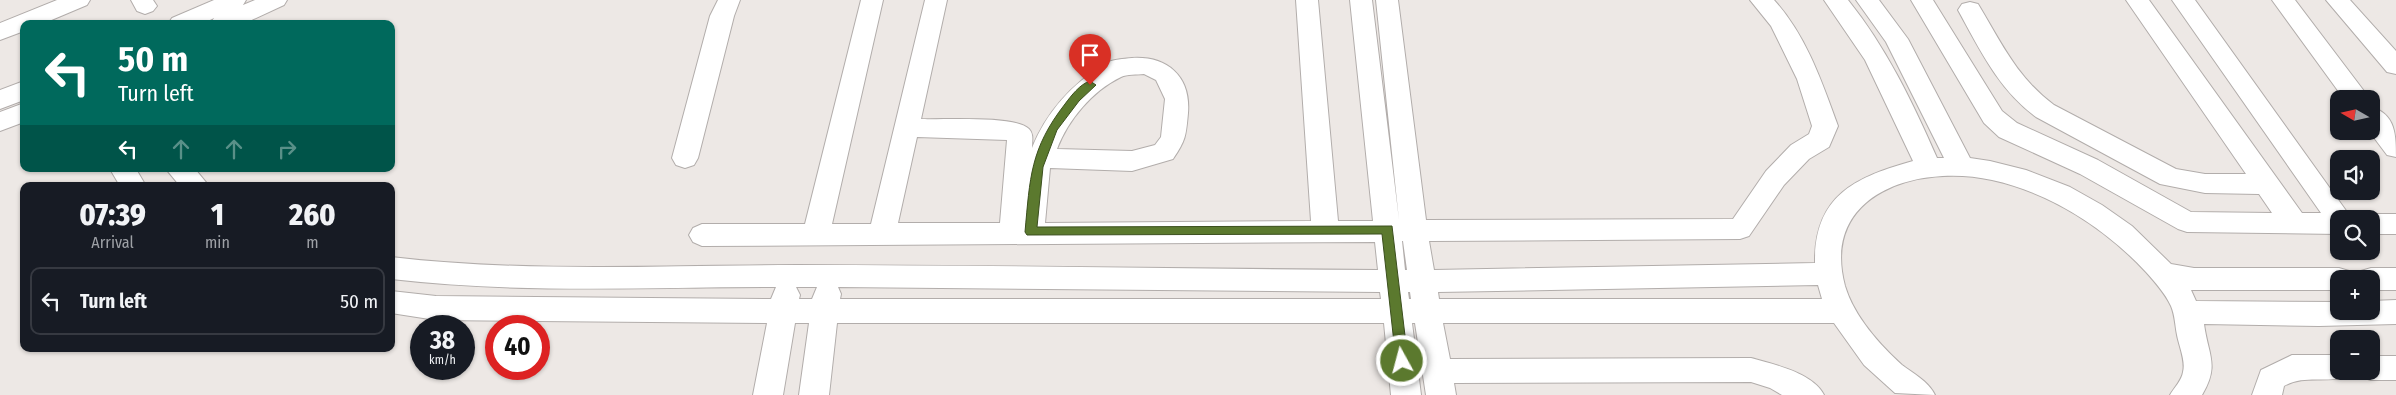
<!DOCTYPE html>
<html lang="en">
<head>
<meta charset="utf-8">
<style>
  :root { --surface:#171b24; --page:#20242c; --text:#f1f3f6; --muted:#9ea1a6; --line:#363941 }
  body { margin:0; font-family:"Fira Sans Condensed",sans-serif; background:var(--page); color:var(--text); height:100vh; display:flex; flex-direction:column; font-size:19px; white-space:nowrap }
  * { box-sizing:border-box; margin:0 }
  p { font-size:16px; color:var(--muted) }
  .icon { flex:none; width:28px; height:28px; fill:none; stroke:currentColor; stroke-width:2; stroke-linecap:round; stroke-linejoin:round }
  .map { position:relative; flex:1; overflow:hidden }
  .sheet { position:absolute; left:20px; top:182px; width:375px; height:170px; display:flex; flex-direction:column; background:var(--surface); border-radius:10px; box-shadow:0 1px 4px #0004 }
  .sheet>* { flex:none }
  .guide { position:absolute; left:20px; top:20px; width:375px; height:152px; border-radius:10px; box-shadow:0 1px 4px #0004; background:#00695c; color:#fff; overflow:hidden }
  .needle { width:32px; rotate:279deg }
  .tools { position:absolute; left:2330px; top:90px; display:grid; gap:10px }
  .tools a { display:grid; place-items:center; width:50px; height:50px; border-radius:10px; background:var(--surface); box-shadow:0 1px 4px #0004; font-size:25px }
  .speed { position:absolute; left:410px; top:315px; display:flex; gap:10px; font-size:25px; font-weight:700; text-align:center }
  .speed>* { display:grid; place-content:center; width:65px; height:65px; border-radius:50%; background:var(--surface); box-shadow:0 1px 4px #0004; line-height:1 }
  .speed small { font-size:12px; font-weight:400 }
  .speed .limit { border:8px solid #d22; background:#fff; color:#111 }
  .pin { position:absolute; display:grid; place-items:center; width:42px; height:42px; color:#fff; margin:-51px -21px; border-radius:50% 50% 50% 0; rotate:-45deg; box-shadow:0 0 5px #0007 }
  .pin .icon { rotate:45deg }
  .me { position:absolute; width:55px; margin:-28px; rotate:353deg; stroke-linejoin:round; filter:drop-shadow(0 0 4px #0008) }
  .turn { display:flex; align-items:center; gap:18px; height:105px; padding:0 15px; font-size:22px }
  .turn .icon { width:65px; height:65px; stroke-width:2.5 }
  .turn b { display:block; font-size:35px; line-height:42px }
  .lanes { display:flex; align-items:center; height:48px; padding:0 15px; background:#0003; justify-content:center; gap:25px; direction:ltr }
  .lanes .off { opacity:.35 }
  .eta { display:flex; justify-content:space-evenly; align-items:center; height:85px; text-align:center }
  .eta b { font-size:30px; font-weight:800; line-height:35px }
  ul { padding:0; list-style:none }
  li { display:flex; align-items:center; gap:15px; height:68px; margin:0 10px 8px; padding:0 5px; border:2px solid var(--line); border-radius:10px }
  li div { flex:1 }
  li b { display:block; font-size:19px }
  li em { font-style:normal }
  .map>svg:first-child { display:block }
  .lines { fill:none; stroke-linecap:round; stroke-linejoin:round }
  .minor-casing { stroke:#b2adab; stroke-width:2 }
  .minor { fill:#fff; fill-rule:evenodd }
  .route { fill:#5b792e; stroke:#3b4f1e }
</style>
</head>
<body>
<div class="map">
<svg width="2396" height="395" viewBox="0 0 2396 395">
  <rect width="100%" height="100%" fill="#ede8e5"/>
  <g class="lines">
    <g class="minor-casing">
      <path id="minor" d="M57,0H90L87,5L42,24H24V31L0,40V23Z
        M131,0H153L157,6L153,11L145,14L137,11Z
        M214,0H246L243,5L255,0H287L284,5L243,24H210L214,18L202,24H168L172,18Z
        M718,0H740L734,16L698,158L694,165L685,168L676,165L672,158L710,16Z
        M861,0H883L832,224H871L925,0H947L921,119C943,120 1015,115 1029,129C1034,134 1032,141 1032,148C1047,111 1072,84 1106,63C1114,59 1123,59 1132,58C1167,56 1191,76 1188,113C1186,135 1186,140 1173,159L1132,171L1050,168L1045,223L1311,221L1296,0H1318L1338,221H1373L1350,0H1372L1399,220L1376,0H1398L1426,220L1733,219L1766,171L1791,145L1809,134L1812,126L1797,79L1771,26L1750,0H1774C1806,35 1822,82 1838,126L1829,147L1809,159L1784,185L1749,236L1740,239L1429,241L1434,270L1815,263C1814,195 1856,177 1913,161L1865,60L1824,0H1848C1886,47 1913,103 1937,158H1944L1886,42L1856,0H1879L1908,39L1970,158L1990,161L2026,170L2070,187L2102,205L2132,226L2171,264L2194,268H2339L2349,271L2353,279H2339V290H2191L2196,301L2339,302V311H2371V301L2396,300V324L2319,326L2204,324C2208,355 2220,365 2202,395H2170C2174,388 2182,380 2183,372C2186,361 2179,346 2177,335C2175,325 2175,315 2171,306C2165,293 2155,282 2146,272C2105,228 2051,193 1992,180C1920,164 1820,192 1845,286C1854,316 1879,344 1902,365C1914,374 1928,381 1935,395L1895,393L1864,365L1834,323H1443L1450,359L1751,358C1773,364 1813,373 1824,395H1782L1770,388L1751,382L1454,383L1456,395H1426L1415,323H1412L1421,395H1391L1384,323H837L829,395H799L809,323H795L783,395H753L767,323L436,320L391,313V291L436,296L771,299L776,287C647,287 520,294 391,279V257C527,273 662,265 798,265C991,265 1185,269 1378,270L1375,242L702,246L693,242L689,235L693,228L702,224H805ZM1144,74L1156,80L1165,99L1161,137L1155,145L1132,151L1057,149C1068,120 1092,91 1121,77C1127,74 1137,75 1144,74ZM917,137L1007,140L1000,223H898ZM1402,241H1403L1407,270H1405ZM1818,285L1822,299H1439L1438,292ZM796,287H817L812,299H799L800,295ZM838,287L1380,292L1381,299H840L841,294ZM1408,292H1410L1411,299H1409Z
        M1911,0H1933L2002,111L2017,123L2098,160L2191,212L2272,213L2259,194L2205,193L2160,184L2036,117C1999,90 1980,50 1958,10L1962,4L1970,2L1978,4C2001,42 2017,78 2054,105L2176,169L2205,174H2246L2126,0H2149L2302,213H2321L2172,0H2195L2352,219H2339V234L2187,232L2178,229L2080,174L1999,137L1984,123Z
        M2272,0H2295L2370,99H2344Z
        M2326,0H2350L2396,51V74L2387,72Z
        M24,81V100L0,109V90Z
        M24,103V122L0,131V112Z
        M2371,107C2396,114 2396,136 2396,157L2387,155L2369,131H2371Z
        M110,169H136L146,186H120Z
        M166,169H195L209,186H180Z
        M2371,214H2396V234H2371V219H2360Z
        M2371,268H2396V290H2371V279H2357L2361,271Z
        M2292,355H2339V371H2351L2349,376C2326,384 2305,374 2284,386L2282,395H2252L2261,370Z
        M2371,356H2396V380H2371L2361,377L2358,371H2371Z"/>
    </g>
    <use href="#minor" class="minor"/>
  </g>
  <path class="route" d="M1090,81L1096,85L1079,101L1057,130L1043,167L1037,227L1392,226L1408,361L1406,365L1402,366L1396,361L1382,234L1027,235L1025,232C1030,178 1030,149 1065,104C1071,96 1080,84 1090,81Z"/>
</svg>
<div class="tools">
<a><svg class="needle" viewBox="-14 -14 28 28"><path d="M0-13l5 13h-10z" fill="#e53935"/><path d="M0 13l5-13h-10z" fill="#9ea1a6"/></svg></a>
<a><svg class="icon" aria-label="sound" viewBox="0 0 24 24"><path d="M4 9h4l5-4v14l-5-4H4zM17 9q2 3 0 6"/></svg></a>
<a><svg class="icon" aria-label="search" viewBox="0 0 24 24"><circle cx="10" cy="10" r="6"/><path d="M15 15l6 6"/></svg></a>
<a>+</a>
<a>−</a>
</div>
<div class="speed"><div>38<small>km/h</small></div><div class="limit">40</div></div>
<div class="pin" style="left:1090px;top:85px;background:#d93025"><svg class="icon" aria-label="arrive" viewBox="0 0 24 24"><path d="M6 21V4h12l-3 4 3 4H6"/></svg></div>
<svg class="me" style="left:1402px;top:361px" viewBox="-20 -20 40 40"><circle r="17" fill="#5b792e" stroke="#fff" stroke-width="3"/><path d="M0-11L8 9 0 5-8 9z" fill="#fff"/></svg>
<div class="guide">
<div class="turn"><svg class="icon" aria-label="left" viewBox="0 0 24 24"><path d="M17 20v-9H6M10 6l-5 5 5 5"/></svg><div><b>50 m</b>Turn left</div></div>
<div class="lanes"><svg class="icon" aria-label="left" viewBox="0 0 24 24"><path d="M17 20v-9H6M10 6l-5 5 5 5"/></svg><svg class="icon off" aria-label="ahead" viewBox="0 0 24 24"><path d="M12 20V5M6 11l6-6 6 6"/></svg><svg class="icon off" aria-label="ahead" viewBox="0 0 24 24"><path d="M12 20V5M6 11l6-6 6 6"/></svg><svg class="icon off" aria-label="right" viewBox="0 0 24 24"><path d="M7 20v-9h11M14 6l5 5-5 5"/></svg></div>
</div>
<section class="sheet">
<div class="eta">
<div><b>07:39</b><p>Arrival</p></div>
<div><b>1</b><p>min</p></div>
<div><b>260</b><p>m</p></div>
</div>
<ul>
<li><svg class="icon" aria-label="left" viewBox="0 0 24 24"><path d="M17 20v-9H6M10 6l-5 5 5 5"/></svg><div><b>Turn left</b></div><em>50 m</em></li>
</ul>
</section>
</div>
</body>
</html>
